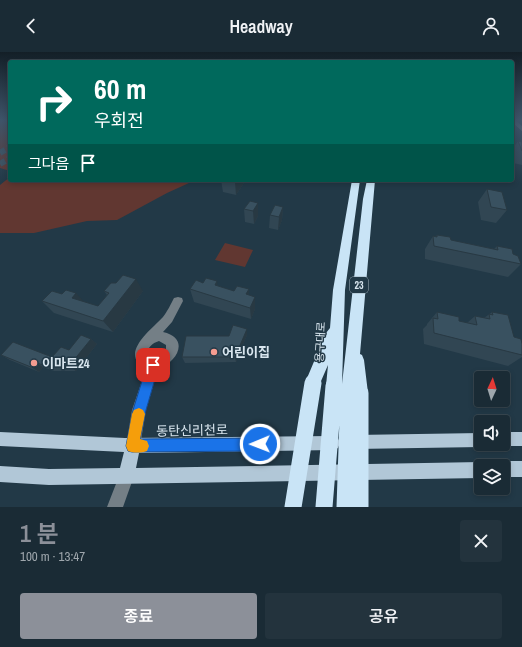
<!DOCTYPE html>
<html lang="ko">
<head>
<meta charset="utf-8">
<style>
  :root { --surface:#1a2b35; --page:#23333d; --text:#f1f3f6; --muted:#9fa7ad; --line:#384750; --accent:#8c9099 }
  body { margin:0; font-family:"Archivo Narrow","Noto Sans KR",sans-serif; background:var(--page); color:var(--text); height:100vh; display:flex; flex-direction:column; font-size:15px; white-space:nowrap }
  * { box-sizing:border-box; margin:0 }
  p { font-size:13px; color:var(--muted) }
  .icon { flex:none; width:22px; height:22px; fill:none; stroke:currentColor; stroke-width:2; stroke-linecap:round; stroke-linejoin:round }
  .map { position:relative; height:455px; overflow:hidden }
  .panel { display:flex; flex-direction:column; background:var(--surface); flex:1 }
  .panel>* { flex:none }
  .banner { position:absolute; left:8px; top:8px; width:506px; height:122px; border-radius:4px; box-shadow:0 2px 6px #0003,0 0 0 1px var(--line); background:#00695c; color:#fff; overflow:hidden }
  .needle { width:26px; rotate:4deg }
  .controls { position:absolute; left:474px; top:319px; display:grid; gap:8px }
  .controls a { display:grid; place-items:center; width:36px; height:36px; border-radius:4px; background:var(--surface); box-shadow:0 2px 6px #0003,0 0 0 1px var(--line); font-size:20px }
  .pin { position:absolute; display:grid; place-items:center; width:34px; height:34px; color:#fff; margin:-17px; border-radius:8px; box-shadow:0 2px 6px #0006 }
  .me { position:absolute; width:44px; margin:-22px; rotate:269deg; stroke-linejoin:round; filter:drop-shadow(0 0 3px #0008) }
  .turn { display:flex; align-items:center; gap:14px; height:84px; padding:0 20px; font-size:18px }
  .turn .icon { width:52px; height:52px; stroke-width:2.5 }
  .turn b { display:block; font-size:28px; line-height:34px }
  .then { display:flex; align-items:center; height:38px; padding:0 20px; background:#0003; gap:8px; font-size:15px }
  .round { display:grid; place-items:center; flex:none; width:42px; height:42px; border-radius:4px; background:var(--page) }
  .summary { display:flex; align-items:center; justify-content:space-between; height:68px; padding:0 20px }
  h1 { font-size:24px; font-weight:600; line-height:30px; color:var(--accent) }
  .button { display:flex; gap:8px; margin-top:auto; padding:8px 20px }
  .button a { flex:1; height:46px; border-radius:4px; background:var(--accent); color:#fff; font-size:16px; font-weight:600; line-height:46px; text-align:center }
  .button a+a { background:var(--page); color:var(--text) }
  header { display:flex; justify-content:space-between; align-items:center; height:52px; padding:0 20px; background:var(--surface); font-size:18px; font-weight:600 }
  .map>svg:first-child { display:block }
  .green { fill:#613731 }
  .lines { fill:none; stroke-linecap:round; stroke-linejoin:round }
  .major-tunnel { stroke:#3d5360; stroke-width:6; stroke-dasharray:6 3; stroke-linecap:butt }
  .minor { fill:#747f86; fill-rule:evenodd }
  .major { fill:#b1c7d7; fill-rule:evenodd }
  .highway { fill:#c9e4f6; fill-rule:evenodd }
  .highway-bridge { stroke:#c9e4f6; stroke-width:17 }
  .wall { fill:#314653 }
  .shaded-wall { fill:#283943 }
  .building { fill:#395160; stroke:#283943 }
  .route { fill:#1a73e8; stroke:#114b97 }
  .slow { fill:#f59e0b }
  .poi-dot { fill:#f59c90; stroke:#223947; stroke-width:1.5 }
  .labels { text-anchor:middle; stroke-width:3; stroke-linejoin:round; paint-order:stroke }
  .shield { fill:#223947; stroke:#a1b1bc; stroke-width:1 }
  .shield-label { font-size:10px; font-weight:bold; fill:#d8e5ee }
  .street-label { font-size:11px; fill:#d8e5ee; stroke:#223947 }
  .near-poi-label { font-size:13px; font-weight:bold; fill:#d8e5ee; stroke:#223947; text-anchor:start }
  .near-street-label { font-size:13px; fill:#d8e5ee; stroke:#223947 }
</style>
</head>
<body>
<header><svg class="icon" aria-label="back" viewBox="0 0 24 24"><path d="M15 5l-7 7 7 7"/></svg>Headway<svg class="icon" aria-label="person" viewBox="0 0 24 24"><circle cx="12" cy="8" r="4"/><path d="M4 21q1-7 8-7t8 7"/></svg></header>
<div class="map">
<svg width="522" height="455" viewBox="0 0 522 455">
  <rect width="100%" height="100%" fill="#223947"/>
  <path class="green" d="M0,68H10V119L0,116Z
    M10,125V128H204L189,131L167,141L117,168L87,169L34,181H0V133Z
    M225,191L253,198L245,215L215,208Z"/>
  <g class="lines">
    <path class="major-tunnel" d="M0,101L10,95
      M0,112L10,106"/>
    <path class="minor" d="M512,68H516L522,74V79L512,70Z
      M178,245L182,246L183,249L172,270L163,280C190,286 178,310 158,317L146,358L140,394L138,399L133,401L128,399L126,394L132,358L146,317C118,302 151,278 163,265C167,260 171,252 174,246ZM159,289L166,293V298L159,305L150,306L147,303C147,296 152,291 159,289Z
      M126,416L131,419L134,424L123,455H107L121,419Z"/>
    <path class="major" d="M0,380L125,386L333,384L338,386L340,391L338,396L333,398L139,401L136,416L481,410L487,414H481V426L49,433L0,430V414L49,417L120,416L124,400L0,394Z
      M503,380H522V394H503L498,392H503Z
      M481,381V392H487L481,395L355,397L350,395L348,390L350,385L355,383Z
      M503,409H522V425H503V414H497L498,412Z"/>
    <path class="highway" d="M352,128H360L345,238L342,332L363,147L367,128H375L360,302L362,303L364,308L368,341L366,347L360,349L354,347L353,344L349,346L343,344L342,335L340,340L334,342L328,340L326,334L328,313L318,336L313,339L308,336L305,331L326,281L330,276L333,238Z"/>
    <path class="highway-bridge" d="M360,341V454
      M293,455L313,331
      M324,455L334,334
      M345,455L349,338"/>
  </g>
  <path class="wall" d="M518,89L522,90V113L513,111L512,110V98Z
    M221,128H246L236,143L223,140Z
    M487,137L507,158L496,171L481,168L478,150Z
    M250,149L258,164L254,172L245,170L244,157Z
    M283,155L282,168L278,178L269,176L270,163Z
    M437,183L451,188L494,197L497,194L513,202L521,212L508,225L425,207V197L433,184H436Z
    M218,234L234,239L249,237V243L255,257L251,267L194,250L190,237Z
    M104,239H143L113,280L54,261L42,249L98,254L107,243Z
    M437,260L459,269L467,271L475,264L484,266L492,260L514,285L522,292V305L508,314L424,292L423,277L427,273V272Z
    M247,283L236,310L185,311L182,305L229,284Z
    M91,287L97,292L76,319H53L43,315L39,320L10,308L1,303L52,305L69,298Z"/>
  <path class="shaded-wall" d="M236,128H246L236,143L235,130Z
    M258,151V164L254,172L253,159Z
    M283,155L282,168L278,178L279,165Z
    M136,227L143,239L113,280L103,269Z
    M217,229L219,242L215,233Z
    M249,237V249L246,242Z
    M76,241L87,253L72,246Z
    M255,245V257L251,267L250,256Z
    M247,277V283L236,310L235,305Z
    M91,287L97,292L76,319L69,314Z
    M35,310L43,315L39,320L31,315Z"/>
  <path class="building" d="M518,89L522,90V99Z
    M225,128H236L235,130Z
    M487,137L502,140L507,158L491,155Z
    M250,149L258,151L253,159L244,157Z
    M275,153L283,155L279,165L270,163Z
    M437,183L450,185L451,188L498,198L497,194L512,197L513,202L518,204L521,212L434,194L433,184L437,185Z
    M123,223L136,227L103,269L42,249L52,239L62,242L66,238L76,241L72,246L98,254L109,241L104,239L111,231H116Z
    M206,226L217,229L215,233L234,239L237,234L249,237L246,242L255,245L250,256L190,237L196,228L203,231Z
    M437,260L459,265V269L477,273L475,264L490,267L489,262L493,263L492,260L508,263L514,285L521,287L522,292V303L434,281L433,266L438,267Z
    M233,273L247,277L235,305H182L186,284H229Z
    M81,283L91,287L69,314H45L35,310L31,315L1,303L13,290L52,305L61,295L69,298Z"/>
  <linearGradient id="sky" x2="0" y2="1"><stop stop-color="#131f27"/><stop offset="0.52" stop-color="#3e5469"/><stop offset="1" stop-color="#3e5469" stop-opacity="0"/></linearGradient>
  <rect width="522" height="131" fill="url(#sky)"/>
  <path class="route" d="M153,308L157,309L159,313L146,358L140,387L260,386L265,388L267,392L265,397L260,399L132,400L128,399L126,394L133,358L147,313L149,309Z"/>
  <path class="slow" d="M139,356L143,358L145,362L140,387L147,389L149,394L147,399C141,401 134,401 128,399L126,394L132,362L134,358Z"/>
  <g class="poi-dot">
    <circle cx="214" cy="300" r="4"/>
    <circle cx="34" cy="311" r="4"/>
  </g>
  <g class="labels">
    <rect class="shield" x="350" y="225" width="18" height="16" rx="3"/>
    <g class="shield-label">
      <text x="359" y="237">23</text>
    </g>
    <g class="street-label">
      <text transform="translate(320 290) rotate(-87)" y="4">용구대로</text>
    </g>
    <g class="near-poi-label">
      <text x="222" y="305">어린이집</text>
      <text x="42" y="316">이마트24</text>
    </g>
    <g class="near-street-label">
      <text transform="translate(192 378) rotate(-1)" y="5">동탄신리천로</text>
    </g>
  </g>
</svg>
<div class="controls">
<a><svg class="needle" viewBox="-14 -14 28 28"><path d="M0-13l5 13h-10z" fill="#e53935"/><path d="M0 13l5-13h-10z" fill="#9fa7ad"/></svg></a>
<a><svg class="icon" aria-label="sound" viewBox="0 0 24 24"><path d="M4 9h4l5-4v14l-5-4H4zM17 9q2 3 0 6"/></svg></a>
<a><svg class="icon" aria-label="layers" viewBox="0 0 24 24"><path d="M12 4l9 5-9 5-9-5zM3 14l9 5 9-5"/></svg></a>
</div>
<div class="pin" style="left:153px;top:313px;background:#d93025"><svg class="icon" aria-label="arrive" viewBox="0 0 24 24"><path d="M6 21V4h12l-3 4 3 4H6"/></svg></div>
<svg class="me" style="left:260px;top:392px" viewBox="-20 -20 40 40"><circle r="17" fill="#1a73e8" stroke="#fff" stroke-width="3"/><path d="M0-11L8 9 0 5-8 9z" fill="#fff"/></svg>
<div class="banner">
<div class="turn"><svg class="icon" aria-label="right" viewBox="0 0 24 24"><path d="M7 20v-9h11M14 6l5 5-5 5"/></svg><div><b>60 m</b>우회전</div></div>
<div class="then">그다음<svg class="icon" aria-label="arrive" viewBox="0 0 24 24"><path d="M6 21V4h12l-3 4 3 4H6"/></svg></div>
</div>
</div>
<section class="panel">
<div class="summary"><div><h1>1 분</h1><p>100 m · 13:47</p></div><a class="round"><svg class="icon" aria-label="close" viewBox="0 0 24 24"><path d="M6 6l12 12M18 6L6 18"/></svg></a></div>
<div class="button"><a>종료</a><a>공유</a></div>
</section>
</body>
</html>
